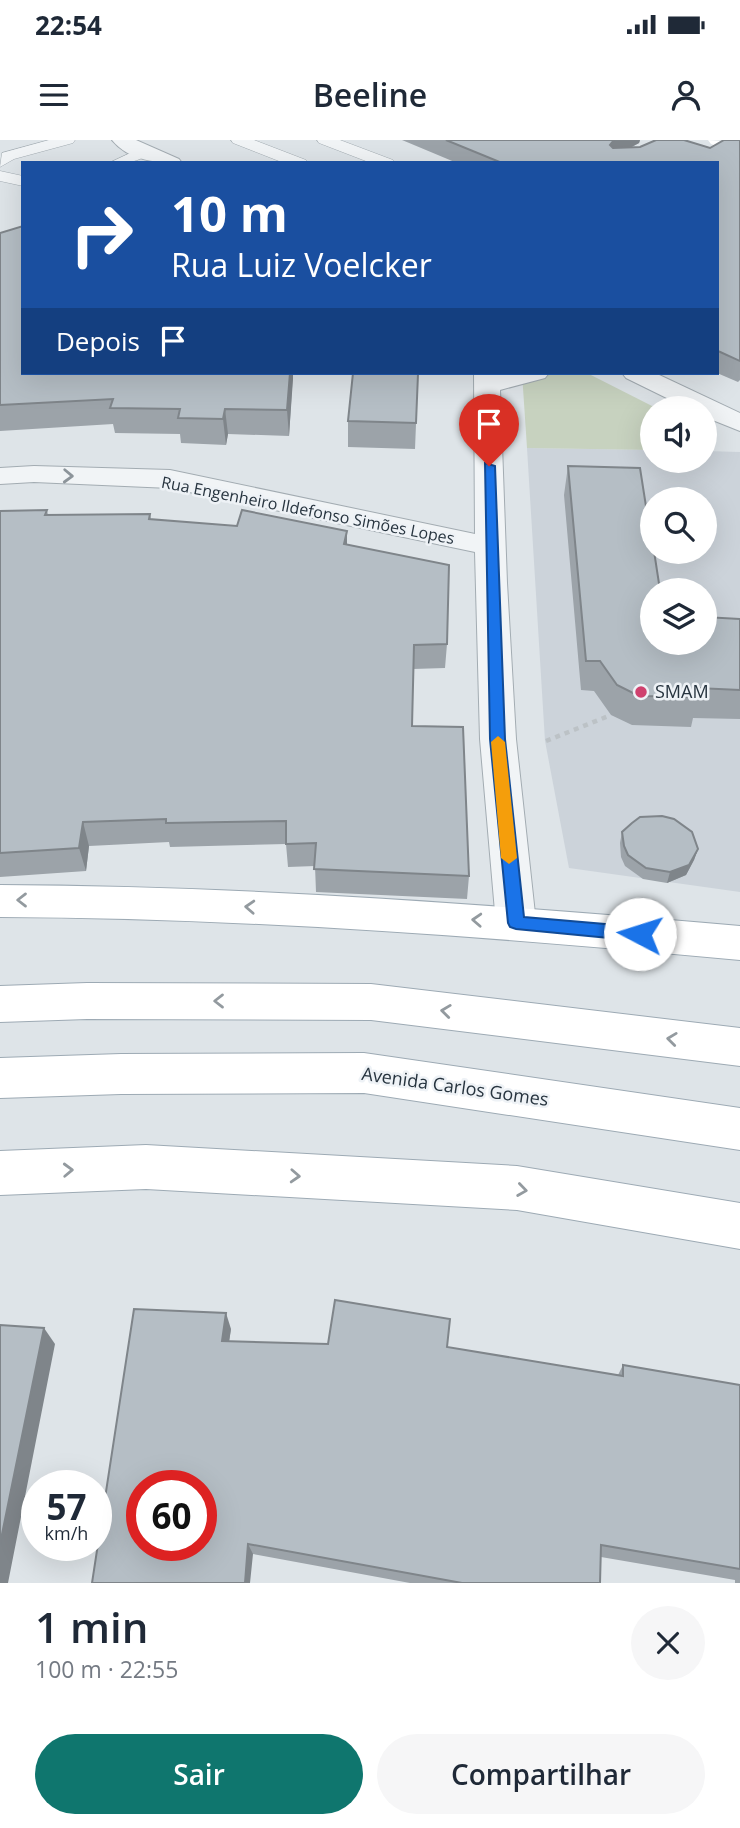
<!DOCTYPE html>
<html lang="pt">
<head>
<meta charset="utf-8">
<style>
  :root { --surface:#fff; --page:#f6f6f7; --text:#1f2937; --muted:#747a83; --accent:#0f766e }
  body { margin:0; font-family:"Open Sans",sans-serif; background:var(--page); color:var(--text); height:100vh; display:flex; flex-direction:column; font-size:26px; white-space:nowrap }
  * { box-sizing:border-box; margin:0 }
  p { font-size:23px; color:var(--muted) }
  .icon { flex:none; width:38px; height:38px; fill:none; stroke:currentColor; stroke-width:2; stroke-linecap:round; stroke-linejoin:round }
  .map { position:relative; height:1443px; overflow:hidden }
  .sheet { display:flex; flex-direction:column; background:var(--surface); flex:1 }
  .sheet>* { flex:none }
  .top-card { position:absolute; left:21px; top:21px; width:698px; height:214px; border-radius:0px; box-shadow:0 7px 28px #0002; background:#1a4fa0; color:#fff; overflow:hidden }
  .tools { position:absolute; left:640px; top:256px; display:grid; gap:14px }
  .tools a { display:grid; place-items:center; width:77px; height:77px; border-radius:50%; background:var(--surface); box-shadow:0 7px 28px #0002; font-size:35px }
  .speed { position:absolute; left:21px; top:1330px; display:flex; gap:14px; font-size:35px; font-weight:700; text-align:center }
  .speed>* { display:grid; place-content:center; width:91px; height:91px; border-radius:50%; background:var(--surface); box-shadow:0 7px 28px #0002; line-height:1 }
  .speed small { font-size:18px; font-weight:400 }
  .speed .limit { border:10px solid #d22; background:#fff; color:#111 }
  .pin { position:absolute; display:grid; place-items:center; width:60px; height:60px; color:#fff; margin:-72px -30px; border-radius:50% 50% 50% 0; rotate:-45deg; box-shadow:0 0 7px #0007 }
  .pin .icon { rotate:45deg }
  .me { position:absolute; width:77px; margin:-38px; rotate:275deg; stroke-linejoin:round; filter:drop-shadow(0 0 5px #0008) }
  .turn { display:flex; align-items:center; gap:24px; height:147px; padding:0 35px; font-size:32px }
  .turn .icon { width:91px; height:91px; stroke-width:2.5 }
  .turn b { display:block; font-size:49px; line-height:60px }
  .then { display:flex; align-items:center; height:66px; padding:0 35px; background:#0003; gap:14px; font-size:26px }
  .round { display:grid; place-items:center; flex:none; width:74px; height:74px; border-radius:37px; background:var(--page) }
  .headline { display:flex; align-items:center; justify-content:space-between; height:119px; padding:0 35px }
  h1 { font-size:42px; font-weight:600; line-height:52px }
  .primary-button { display:flex; gap:14px; margin-top:auto; padding:14px 35px }
  .primary-button a { flex:1; height:80px; border-radius:42px; background:var(--accent); color:#fff; font-size:28px; font-weight:600; line-height:80px; text-align:center }
  .primary-button a+a { background:var(--page); color:var(--text) }
  .status { display:flex; justify-content:space-between; align-items:center; height:49px; padding:0 35px; background:var(--surface); direction:ltr }
  .status svg { height:19px; fill:currentColor }
  header { display:flex; justify-content:space-between; align-items:center; height:91px; padding:0 35px; background:var(--surface); font-size:32px; font-weight:600 }
  .map>svg:first-child { display:block }
  .built { fill:#ccd3da; fill-rule:evenodd }
  .green { fill:#c7d2bf }
  .lines { fill:none; stroke-linecap:round; stroke-linejoin:round }
  .lane-casing { stroke:#a3acb2; stroke-width:1 }
  .street-casing { stroke:#a3acb2; stroke-width:2 }
  .primary-casing { stroke:#9daab4; stroke-width:2 }
  .path { stroke:#bcc2c6; stroke-width:4.5; stroke-dasharray:5 5; stroke-linecap:butt }
  .lane { fill:#f1f4f6; fill-rule:evenodd }
  .street { fill:#f1f4f6; fill-rule:evenodd }
  .secondary { fill:#fff; fill-rule:evenodd }
  .primary { fill:#fff; fill-rule:evenodd }
  .wall { fill:#9ca3a9 }
  .shaded-wall { fill:#7f858a }
  .building { fill:#b5bec5; stroke:#7f858a; stroke-width:2; fill-rule:evenodd }
  .oneway { stroke:#8c949a }
  .oneway2 { stroke:#939a9f }
  .route { fill:#1a73e8; stroke:#114b97; stroke-width:2 }
  .slow { fill:#f59e0b }
  .poi-dot { fill:#cf416e; stroke:#eef2f6; stroke-width:2.5 }
  .labels { text-anchor:middle; stroke-width:5; stroke-linejoin:round; paint-order:stroke }
  .far-street-label { font-size:16px; fill:#27343f; stroke:#eef2f6 }
  .poi-label { font-size:18px; fill:#27343f; stroke:#eef2f6; text-anchor:start }
  .street-label { font-size:18px; fill:#27343f; stroke:#eef2f6 }
</style>
</head>
<body>
<div class="status"><b>22:54</b><svg viewBox="0 0 49 12"><path d="M0 12V9h3v3zM5 12V6h3v6zM10 12V3h3v9zM15 12V0h3v12zM26 1h20v11H26zM47 4h2v5h-2z"/></svg></div>
<header><svg class="icon" aria-label="menu" viewBox="0 0 24 24"><path d="M4 6h16M4 12h16M4 18h16"/></svg>Beeline<svg class="icon" aria-label="person" viewBox="0 0 24 24"><circle cx="12" cy="8" r="4"/><path d="M4 21q1-7 8-7t8 7"/></svg></header>
<div class="map">
<svg width="740" height="1443" viewBox="0 0 740 1443">
  <rect width="100%" height="100%" fill="#dee4e8"/>
  <path class="built" d="M527,308L653,310V320H705V311L740,312V752L569,728L545,601ZM653,359H705V411H653ZM653,450H705V502H653Z"/>
  <path class="green" d="M522,233H587L656,268H653V310L527,308Z"/>
  <g class="lines">
    <g class="lane-casing">
      <path id="lane" d="M49,0H75L73,3L14,19L0,27L2,13Z
        M231,0H254L306,20L308,23H284L233,3Z
        M317,0H340L393,20L395,23H371L319,3Z
        M143,7L149,9L151,12C139,23 125,23 109,23Z
        M0,31L23,36V46L0,41Z"/>
    </g>
    <g class="street-casing">
      <path id="street" d="M112,0H136L179,19L182,23C158,23 129,21 112,0Z
        M474,233H549L545,238L500,250L507,443L516,599L536,783L530,794L516,799L502,794L496,783L480,599L475,412L170,348L34,342L0,344V328L34,326L170,330L475,394Z
        M622,233H655L740,273V291L705,277V268H687L626,238Z"/>
    </g>
    <g class="primary-casing">
      <path id="primary" d="M0,745C248,746 494,765 740,786V820C494,797 248,778 0,777Z
        M87,843L371,844L740,888V926L371,880L87,879L0,882V846Z
        M364,913L740,968V1010L364,953L121,954L0,958V918L121,914Z
        M146,1005L517,1026L740,1063V1109L517,1070L146,1049L0,1055V1011Z"/>
    </g>
    <path class="path" d="M546,601L611,575"/>
    <use href="#lane" class="lane"/>
    <use href="#street" class="street"/>
    <path class="secondary" d="M708,0L740,2V15L711,4Z"/>
    <use href="#primary" class="primary"/>
  </g>
  <path class="wall" d="M402,0H640L639,3L630,8H710L740,0V240L738,242L717,233L718,23H457Z
    M0,93L23,233H293L289,296L228,294L226,305L181,303L180,294L115,293L113,284L0,291Z
    M418,234L415,309L348,307V281Z
    M568,326L653,502L740,479V579L693,578L691,587L632,585L611,575L594,551L581,550L564,355Z
    M47,370L48,375L150,374L151,379L347,405L447,504L445,528L413,529L412,586L469,736L467,759L316,752L315,726L288,727L286,704L170,707L169,702L89,706L86,731L0,737V371Z
    M622,692L698,709L694,720L686,735L667,743L643,739L625,726L621,717L620,703Z
    M231,1189L229,1201L447,1207L618,1235L623,1225L740,1245V1443H735V1440L601,1417L600,1443H410L253,1414L92,1443Z"/>
  <path class="shaded-wall" d="M614,0H640L639,3L612,17L610,5Z
    M290,233H293V239L289,296L287,270Z
    M225,269L228,294L226,305L223,279Z
    M347,391V416L344,404Z
    M83,682L89,706L86,731L79,708Z
    M698,709L694,720L686,735L667,743L670,732Z
    M226,1173L231,1189L227,1216L222,1201Z
    M44,1188L55,1204L8,1443H0V1404Z
    M248,1404L253,1414L250,1443H245Z"/>
  <path class="building" d="M446,0H614L610,5L613,8L640,7L656,0H684L710,8L724,0H740V221L718,211V23H502Z
    M23,86V233H290L287,270L225,269L223,279L178,278L180,269L110,268L113,259L0,265V93Z
    M353,233L418,234L416,283L348,281Z
    M568,326L640,328L653,411H654L660,450H653V502H705V477L740,479V550L698,548L699,557L639,556L617,545L600,521H586Z
    M47,370L45,375L150,374L149,379L237,386L242,370L347,391L344,404L449,425L447,504L414,505L412,586L463,587L469,736L314,729L316,703L286,704V681L166,683V679L83,682L79,708L0,713V371Z
    M662,676L674,679L692,692L698,709L689,725L670,732L646,728L628,715L624,706L622,692L632,683L640,677Z
    M335,1160L450,1179L447,1207L623,1236V1225L740,1245V1429L601,1405L600,1443H462L248,1404L245,1443H92L134,1169L226,1173L222,1201L328,1204ZM142,1346H201V1405H142Z
    M0,1185L44,1188L0,1404Z"/>
  <defs><path id="oneway-chevron" d="M-2-3.5L2.5 0L-2 3.5" fill="none" stroke-width="1.6" stroke-linecap="round" stroke-linejoin="round" transform="scale(1.75)"/></defs>
  <use class="oneway" href="#oneway-chevron" transform="translate(68 336) rotate(2)"/>
  <g class="oneway2">
    <use href="#oneway-chevron" transform="translate(22 760) rotate(180)"/>
    <use href="#oneway-chevron" transform="translate(250 767) rotate(-177)"/>
    <use href="#oneway-chevron" transform="translate(477 780) rotate(-177)"/>
    <use href="#oneway-chevron" transform="translate(219 861) rotate(-180)"/>
    <use href="#oneway-chevron" transform="translate(446 871) rotate(-173)"/>
    <use href="#oneway-chevron" transform="translate(672 899) rotate(-173)"/>
    <use href="#oneway-chevron" transform="translate(68 1030) rotate(-2)"/>
    <use href="#oneway-chevron" transform="translate(295 1036) rotate(3)"/>
    <use href="#oneway-chevron" transform="translate(522 1050) rotate(8)"/>
  </g>
  <path class="route" d="M485,323L495,326L505,599L524,777L640,787L646,789L649,794L646,799L640,801L516,789L510,787L508,783L490,599Z"/>
  <path class="slow" d="M498,596L505,602L517,718L509,724L501,718L491,602Z"/>
  <circle class="poi-dot" cx="641" cy="552" r="7"/>
  <g class="labels">
    <g class="far-street-label">
      <text transform="translate(308 370) rotate(11)" y="6">Rua Engenheiro Ildefonso Simões Lopes</text>
    </g>
    <g class="poi-label">
      <text x="655" y="558">SMAM</text>
    </g>
    <g class="street-label">
      <text transform="translate(455 947) rotate(8)" y="6">Avenida Carlos Gomes</text>
    </g>
  </g>
</svg>
<div class="tools">
<a><svg class="icon" aria-label="sound" viewBox="0 0 24 24"><path d="M4 9h4l5-4v14l-5-4H4zM17 9q2 3 0 6"/></svg></a>
<a><svg class="icon" aria-label="search" viewBox="0 0 24 24"><circle cx="10" cy="10" r="6"/><path d="M15 15l6 6"/></svg></a>
<a><svg class="icon" aria-label="layers" viewBox="0 0 24 24"><path d="M12 4l9 5-9 5-9-5zM3 14l9 5 9-5"/></svg></a>
</div>
<div class="speed"><div>57<small>km/h</small></div><div class="limit">60</div></div>
<div class="pin" style="left:489px;top:326px;background:#d93025"><svg class="icon" aria-label="arrive" viewBox="0 0 24 24"><path d="M6 21V4h12l-3 4 3 4H6"/></svg></div>
<svg class="me" style="left:640px;top:794px" viewBox="-20 -20 40 40"><circle r="19" fill="#fff"/><path d="M0-13L10 11 0 6-10 11z" fill="#1a73e8"/></svg>
<div class="top-card">
<div class="turn"><svg class="icon" aria-label="right" viewBox="0 0 24 24"><path d="M7 20v-9h11M14 6l5 5-5 5"/></svg><div><b>10 m</b>Rua Luiz Voelcker</div></div>
<div class="then">Depois<svg class="icon" aria-label="arrive" viewBox="0 0 24 24"><path d="M6 21V4h12l-3 4 3 4H6"/></svg></div>
</div>
</div>
<section class="sheet">
<div class="headline"><div><h1>1 min</h1><p>100 m · 22:55</p></div><a class="round"><svg class="icon" aria-label="close" viewBox="0 0 24 24"><path d="M6 6l12 12M18 6L6 18"/></svg></a></div>
<div class="primary-button"><a>Sair</a><a>Compartilhar</a></div>
</section>
</body>
</html>
